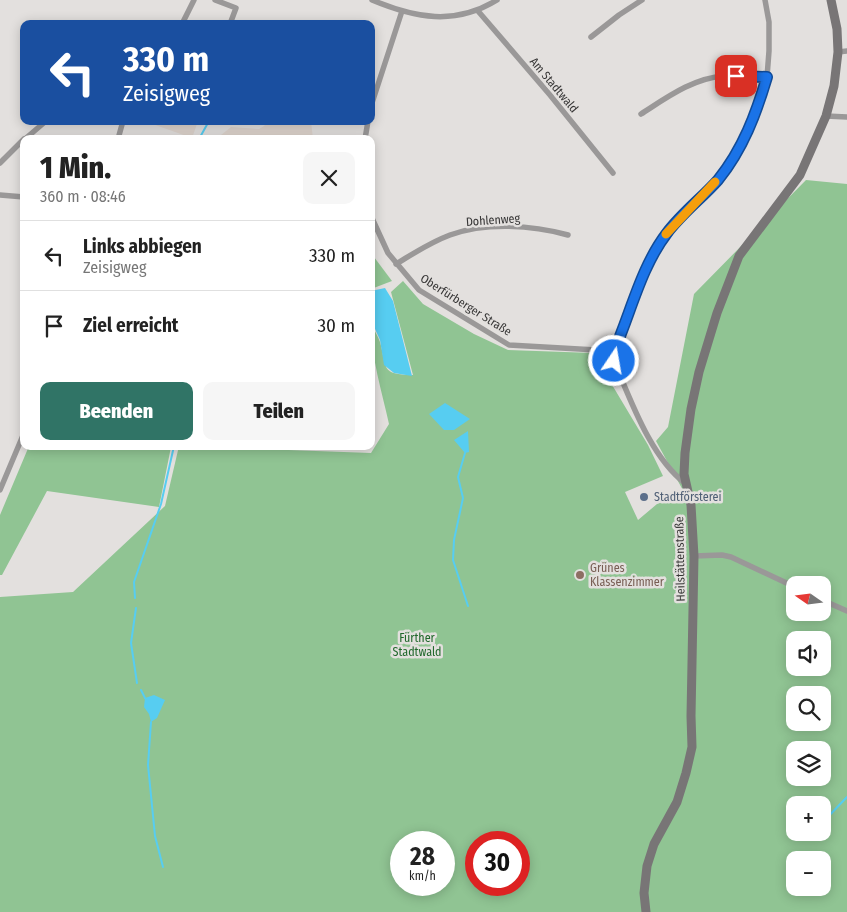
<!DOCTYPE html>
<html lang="de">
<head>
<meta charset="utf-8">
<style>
  :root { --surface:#fff; --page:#f6f6f6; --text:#222; --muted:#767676; --line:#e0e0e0; --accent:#307466 }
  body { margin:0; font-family:"Fira Sans Condensed",sans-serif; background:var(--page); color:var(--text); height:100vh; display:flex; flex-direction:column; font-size:19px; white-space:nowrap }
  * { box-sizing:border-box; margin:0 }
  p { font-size:16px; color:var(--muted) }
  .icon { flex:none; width:28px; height:28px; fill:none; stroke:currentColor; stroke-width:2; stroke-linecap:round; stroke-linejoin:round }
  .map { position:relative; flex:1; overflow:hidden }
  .side { position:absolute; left:20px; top:135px; width:355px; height:315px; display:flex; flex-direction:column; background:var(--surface); border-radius:10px; box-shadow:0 2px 12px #0003 }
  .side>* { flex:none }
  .hud { position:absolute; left:20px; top:20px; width:355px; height:105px; border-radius:10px; box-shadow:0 2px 12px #0003; background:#1a4fa0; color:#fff; overflow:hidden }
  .needle { width:32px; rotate:284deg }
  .controls { position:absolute; left:786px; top:576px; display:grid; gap:10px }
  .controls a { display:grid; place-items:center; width:45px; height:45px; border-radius:10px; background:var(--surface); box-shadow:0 2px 12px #0003; font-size:25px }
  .speed { position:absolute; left:390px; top:831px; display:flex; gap:10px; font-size:25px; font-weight:700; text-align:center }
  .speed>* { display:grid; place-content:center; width:65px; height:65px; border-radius:50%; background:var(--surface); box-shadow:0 2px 12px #0003; line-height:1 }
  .speed small { font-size:12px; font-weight:400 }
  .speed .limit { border:8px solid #d22; background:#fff; color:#111 }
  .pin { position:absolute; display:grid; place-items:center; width:42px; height:42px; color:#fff; margin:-21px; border-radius:10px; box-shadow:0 2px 8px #0006 }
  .me { position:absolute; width:55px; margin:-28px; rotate:12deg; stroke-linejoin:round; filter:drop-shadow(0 0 4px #0008) }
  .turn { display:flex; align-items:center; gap:18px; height:105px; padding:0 20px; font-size:22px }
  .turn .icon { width:65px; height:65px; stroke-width:2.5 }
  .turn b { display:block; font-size:35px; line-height:42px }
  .round { display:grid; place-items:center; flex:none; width:52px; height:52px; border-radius:10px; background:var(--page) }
  .summary { display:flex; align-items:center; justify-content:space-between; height:85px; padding:0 20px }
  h1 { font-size:30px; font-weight:800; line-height:38px }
  .button { display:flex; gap:10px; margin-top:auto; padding:10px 20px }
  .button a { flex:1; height:58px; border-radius:10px; background:var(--accent); color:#fff; font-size:20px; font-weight:800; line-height:58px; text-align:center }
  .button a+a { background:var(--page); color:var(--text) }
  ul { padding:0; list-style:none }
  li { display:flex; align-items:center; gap:15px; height:70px; padding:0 20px; border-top:1px solid var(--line) }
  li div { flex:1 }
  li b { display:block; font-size:19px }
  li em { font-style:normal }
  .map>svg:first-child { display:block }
  .built { fill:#ded4cd }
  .green { fill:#90c493; fill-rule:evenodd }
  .water { fill:#57cdf1 }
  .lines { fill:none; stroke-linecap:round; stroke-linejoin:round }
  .stream { stroke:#57cdf1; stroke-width:2 }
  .street { stroke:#9a9898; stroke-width:5.5 }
  .secondary { stroke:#787576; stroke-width:9 }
  .route-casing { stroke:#114b97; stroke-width:12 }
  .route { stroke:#1a73e8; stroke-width:9 }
  .slow { stroke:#f59e0b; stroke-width:9 }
  .service-dot { fill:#5c6f8a; stroke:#e3e0de; stroke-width:2 }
  .education-dot { fill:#8d6e63; stroke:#e3e0de; stroke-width:2 }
  .labels { text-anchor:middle; stroke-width:5; stroke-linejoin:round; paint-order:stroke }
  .street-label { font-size:12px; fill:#373636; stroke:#e3e0de }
  .service-label { font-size:12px; fill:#4e5e75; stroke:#e3e0de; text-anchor:start }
  .education-label { font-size:12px; fill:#785e54; stroke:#e3e0de; text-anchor:start }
  .park-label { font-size:12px; fill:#21682c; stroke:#e3e0de }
</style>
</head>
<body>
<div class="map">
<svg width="847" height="912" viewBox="0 0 847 912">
  <rect width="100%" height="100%" fill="#e3e0de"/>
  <path class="built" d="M144,121H198L192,138Z
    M268,121H311L313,139H216L231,127L259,129L264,126Z"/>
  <path class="green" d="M806,180L847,184V912H0V597L73,592L165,506L179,446L371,453L389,424C382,392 371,357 371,324C374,330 378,336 380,342C387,367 380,375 413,375L391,292L403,281L423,304L474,334L508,350L593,353L648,445L663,476L625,492L638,520L657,504L685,494L656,441L668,427L694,294ZM795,585H822V612H795ZM795,640H822V668H795ZM795,695H822V722H795ZM795,750H822V778H795ZM795,805H822V832H795ZM401,842H444V885H401ZM476,842H519V885H476ZM795,860H822V888H795Z
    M371,253L392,281L371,289Z
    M29,446L171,447L159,507L47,491L2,575H0V515Z"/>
  <path class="water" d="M385,288L393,301L412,376L394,373L384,365L380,340L371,320V291Z
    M445,403L470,419L454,430H444L429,414Z
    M468,431L469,452L465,453L454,440Z
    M154,695L165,700L157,718L151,722L149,714L144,707L145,698Z"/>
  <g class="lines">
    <path class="stream" d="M199,139L209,121
      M465,453L458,477L463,498L454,540L453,560L468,606
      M135,598L134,582L161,504L174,446
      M136,608L131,643L137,683
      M141,690L145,698
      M151,722L148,765L155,836L163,867
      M822,823L847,797
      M809,835L811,832"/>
    <path class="street" d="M215,0L236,8L230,24
      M372,0C415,18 455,26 497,0
      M478,11L550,95L613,173
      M182,24L194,0
      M591,37L619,15L642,0
      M838,52L847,51
      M371,106L402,11
      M641,114C666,98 693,78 724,76C738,75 753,76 767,77
      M826,116L847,117
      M25,139L46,121
      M118,139L123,121
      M365,139L368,121
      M0,163L24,139
      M0,195L24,197
      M371,216L388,253L419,290L509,345L614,351
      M396,264C414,253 431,242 450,235C486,222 532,225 568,235
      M686,484C651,458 631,401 614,361V351L647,269L667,233L717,180L741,145L751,126L767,77L769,51V22L765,0
      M0,490L24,433
      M694,556L722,555L731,557L795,587
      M822,600L847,611"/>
    <path class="secondary" d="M646,912L644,893L647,866L654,844L677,802L686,773L692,747L691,716L694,556L691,505L684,474L685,453L691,409L699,372L717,313L739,256L800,175L826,116L834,86L838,52L837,29L831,0"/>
  </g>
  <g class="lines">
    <g class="route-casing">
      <path id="route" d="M614,361V351C631,312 641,267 667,233C682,213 702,198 718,180C743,149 756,114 767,77L736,76"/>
    </g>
    <use href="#route" class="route"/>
    <path class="slow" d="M666,234L715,182"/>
  </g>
  <circle class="service-dot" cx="644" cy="497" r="5"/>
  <circle class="education-dot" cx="580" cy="575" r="5"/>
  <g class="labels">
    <g class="street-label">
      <text transform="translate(554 85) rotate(50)" y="4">Am Stadtwald</text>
      <text transform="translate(493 220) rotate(-4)" y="4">Dohlenweg</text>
      <text transform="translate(466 305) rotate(32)" y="4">Oberfürberger Straße</text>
      <text transform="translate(680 559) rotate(-91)" y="4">Heilstättenstraße</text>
    </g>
    <g class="service-label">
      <text x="654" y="501">Stadtförsterei</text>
    </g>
    <g class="education-label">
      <text x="590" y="572">Grünes<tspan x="590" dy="14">Klassenzimmer</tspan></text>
    </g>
    <g class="park-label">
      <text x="417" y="642">Fürther<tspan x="417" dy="14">Stadtwald</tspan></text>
    </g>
  </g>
</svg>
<div class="controls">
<a><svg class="needle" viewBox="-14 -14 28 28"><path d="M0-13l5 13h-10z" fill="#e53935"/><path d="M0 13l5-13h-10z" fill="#767676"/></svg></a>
<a><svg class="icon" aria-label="sound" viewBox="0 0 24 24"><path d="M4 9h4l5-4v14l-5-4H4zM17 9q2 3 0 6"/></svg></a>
<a><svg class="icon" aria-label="search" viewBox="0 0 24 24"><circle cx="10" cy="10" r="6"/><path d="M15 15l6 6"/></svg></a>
<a><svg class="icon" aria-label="layers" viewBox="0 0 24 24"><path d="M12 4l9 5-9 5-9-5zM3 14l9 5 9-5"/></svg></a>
<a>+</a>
<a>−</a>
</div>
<div class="speed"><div>28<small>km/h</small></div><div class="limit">30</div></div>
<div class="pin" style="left:736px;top:76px;background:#d93025"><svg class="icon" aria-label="arrive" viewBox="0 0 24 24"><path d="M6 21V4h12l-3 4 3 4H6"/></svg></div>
<svg class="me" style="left:614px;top:361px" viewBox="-20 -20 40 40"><circle r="17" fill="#1a73e8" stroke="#fff" stroke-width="3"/><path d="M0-11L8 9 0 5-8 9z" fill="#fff"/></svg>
<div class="hud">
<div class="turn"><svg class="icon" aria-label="left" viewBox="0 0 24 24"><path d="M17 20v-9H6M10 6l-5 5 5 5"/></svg><div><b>330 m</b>Zeisigweg</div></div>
</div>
<section class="side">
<div class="summary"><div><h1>1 Min.</h1><p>360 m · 08:46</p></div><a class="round"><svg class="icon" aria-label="close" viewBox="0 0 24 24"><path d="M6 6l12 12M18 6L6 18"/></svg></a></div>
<ul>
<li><svg class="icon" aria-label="left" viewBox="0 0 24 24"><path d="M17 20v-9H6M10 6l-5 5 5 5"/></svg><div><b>Links abbiegen</b><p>Zeisigweg</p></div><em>330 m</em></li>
<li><svg class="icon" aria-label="arrive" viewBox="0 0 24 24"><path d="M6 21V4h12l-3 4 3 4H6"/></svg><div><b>Ziel erreicht</b></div><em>30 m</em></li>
</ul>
<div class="button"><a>Beenden</a><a>Teilen</a></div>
</section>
</div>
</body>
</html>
